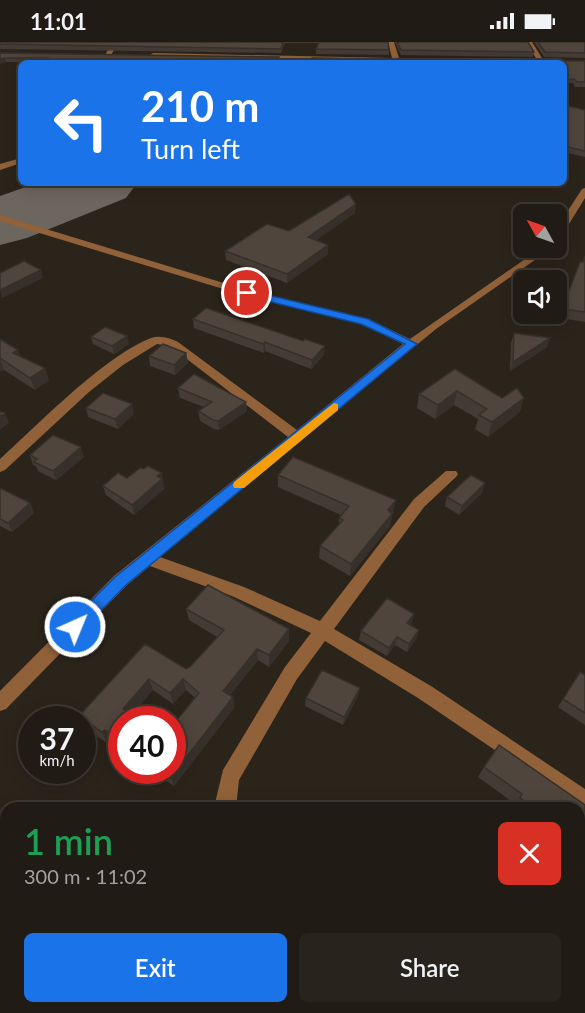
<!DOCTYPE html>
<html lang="en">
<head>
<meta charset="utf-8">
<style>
  :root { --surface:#201b14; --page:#28241d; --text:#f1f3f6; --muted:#a2a1a0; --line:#3d3934; --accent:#1a73e8 }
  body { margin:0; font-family:Lato,sans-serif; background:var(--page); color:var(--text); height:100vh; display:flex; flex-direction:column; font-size:22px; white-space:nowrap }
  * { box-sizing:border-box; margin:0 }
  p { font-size:20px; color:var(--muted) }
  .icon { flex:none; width:33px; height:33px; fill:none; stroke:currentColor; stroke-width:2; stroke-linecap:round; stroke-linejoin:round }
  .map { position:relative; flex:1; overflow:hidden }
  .drawer { position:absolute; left:0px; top:760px; width:585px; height:212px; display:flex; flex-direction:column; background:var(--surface); border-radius:18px 18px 0 0; box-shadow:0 3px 15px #0003,0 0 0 2px var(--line) }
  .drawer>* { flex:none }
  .top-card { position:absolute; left:18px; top:18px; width:549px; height:126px; border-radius:9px; box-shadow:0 3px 15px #0003,0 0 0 2px var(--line); background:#1a73e8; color:#fff; overflow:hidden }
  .needle { width:39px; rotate:310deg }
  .tools { position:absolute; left:513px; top:162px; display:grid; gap:12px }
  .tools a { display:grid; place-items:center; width:54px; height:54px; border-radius:9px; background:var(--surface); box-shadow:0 3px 15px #0003,0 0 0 2px var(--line); font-size:30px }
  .speed { position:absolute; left:18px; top:664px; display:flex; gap:12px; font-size:30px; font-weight:700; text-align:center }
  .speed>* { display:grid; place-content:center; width:78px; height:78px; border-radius:50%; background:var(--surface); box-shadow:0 3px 15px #0003,0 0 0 2px var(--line); line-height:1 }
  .speed small { font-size:15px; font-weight:400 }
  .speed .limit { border:9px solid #d22; background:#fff; color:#111 }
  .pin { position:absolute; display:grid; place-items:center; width:51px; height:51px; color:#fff; margin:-26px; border:3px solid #fff; border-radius:50%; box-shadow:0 2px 6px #0007 }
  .me { position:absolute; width:66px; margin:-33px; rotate:44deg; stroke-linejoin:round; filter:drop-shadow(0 0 4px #0008) }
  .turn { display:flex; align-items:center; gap:21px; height:126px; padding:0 24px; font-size:27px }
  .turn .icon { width:78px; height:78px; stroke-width:2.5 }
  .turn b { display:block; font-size:42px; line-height:51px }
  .round { display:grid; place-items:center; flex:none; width:63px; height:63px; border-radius:9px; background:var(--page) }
  .headline { display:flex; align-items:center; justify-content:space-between; height:102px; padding:0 24px }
  h1 { font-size:36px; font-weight:600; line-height:45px; color:#1e9e55 }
  .cta { display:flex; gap:12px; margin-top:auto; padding:12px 24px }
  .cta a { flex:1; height:69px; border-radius:9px; background:var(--accent); color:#fff; font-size:24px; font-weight:600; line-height:69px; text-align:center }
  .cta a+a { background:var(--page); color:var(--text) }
  .status { display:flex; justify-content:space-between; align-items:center; height:42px; padding:0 30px; background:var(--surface); direction:ltr }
  .status svg { height:16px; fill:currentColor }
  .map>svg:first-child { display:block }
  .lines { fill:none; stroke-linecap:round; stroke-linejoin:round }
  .runway { fill:#6c665e; fill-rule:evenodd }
  .minor { fill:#916139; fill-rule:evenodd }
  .wall { fill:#443b34 }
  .shaded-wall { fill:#37302a }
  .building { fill:#4f453c; stroke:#37302a; stroke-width:1.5 }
  .route { fill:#1a73e8; stroke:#114b97; stroke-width:1.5 }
  .slow { fill:#f59e0b }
</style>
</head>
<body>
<div class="status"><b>11:01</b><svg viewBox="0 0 49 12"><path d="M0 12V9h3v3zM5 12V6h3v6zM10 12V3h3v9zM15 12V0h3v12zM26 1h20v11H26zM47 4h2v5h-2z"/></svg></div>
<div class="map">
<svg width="585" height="971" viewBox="0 0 585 971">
  <rect width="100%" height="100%" fill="#2b241b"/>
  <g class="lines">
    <path class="runway" d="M37,141H137L126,156L27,196L0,203V154Z"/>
    <path class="minor" d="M112,0H118L107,21H101Z
      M388,0H394L399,16L426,18L394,21L150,13L153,11L392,16Z
      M526,0H532L545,21H539Z
      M21,116V121L0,128V122Z
      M585,146V156L561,195L556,198V187L582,147Z
      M0,173L250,249L368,277L410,297L541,206H552L436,287L160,515L244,545L320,579L414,457L446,429H456L458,432L456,435L424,465L334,587L431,644L585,747V769L418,656L325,599L297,637L239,738L236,766H216L215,761L223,728L285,625L311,591L232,554L150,524L126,544L6,667L0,669V649L114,534L288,395L170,304L157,302L123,323L89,350L5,428L0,430V417C39,382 103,315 151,296C160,293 170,296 178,300L297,388L403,302L360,281L243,253L0,179Z
      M267,966H291L292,971H268Z"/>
  </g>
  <path class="wall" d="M0,0H388L389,8V13L316,12V7L318,1H286L284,2L281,11L0,7Z
    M395,0H528L534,10L533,15L401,13Z
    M534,0H585V16L544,15Z
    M0,11L279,15V21L6,20Z
    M403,17L585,19V45H575L573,41H564V21H402Z
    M564,63L585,68V115L564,110Z
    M355,171L316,198L328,212L287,241L226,218L225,209L289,189Z
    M585,214V280L560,276L561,260L564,251H568Z
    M193,277L324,313L311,327L265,309L264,311L194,286Z
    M514,291L547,305L510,329L511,301Z
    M91,295L129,302L114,312L93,302Z
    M0,297L21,315L49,338L35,348L4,328L0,330Z
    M186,311L188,321L175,333L150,324L149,314Z
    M455,327L520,370L488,395L475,387L478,377L454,363L435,377L417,366L419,352Z
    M178,346L247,369L219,388L214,387L200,379L198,369L204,365L180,356Z
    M86,366L134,372L118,387L88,375Z
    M30,413L84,415L56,438L38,429L36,424L33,423Z
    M278,433L394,470L392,473L390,484L350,534L319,516L320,504L339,483V476L341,473L278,445Z
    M127,436L164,440L163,441L164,447L134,473L106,453L103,444Z
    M0,446L30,461L34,471L12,490L0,484Z
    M482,451L459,473L445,464L447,455Z
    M186,567L289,599L269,625L258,618L230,653L233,655L234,666L174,744L152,729H172L195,656L186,648L173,662L153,648L131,673L122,678V708L110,698L107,701L84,685L82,681V678H81L79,674L145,602L186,627L190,625L217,595L189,578Z
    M412,581L410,583L419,588L416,597L407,610L395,603L387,614L359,598L361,589Z
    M580,630L585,633V683L558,665Z
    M360,646L358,654L343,683L305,664L306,656Z
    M484,725L585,763V810L584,812L579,808V766H513L515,762L478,735Z
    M437,966H487L484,971H442Z"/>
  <path class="shaded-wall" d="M5,16L6,20L0,22V17Z
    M356,162L355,171L308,204V195Z
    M328,203V212L287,241V232Z
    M41,228L43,236L2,256L0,248Z
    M127,294L129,302L114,312L112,304Z
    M550,296L547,305L510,329L513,320Z
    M265,300V309L264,311L263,302Z
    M325,304L324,313L311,327L312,318Z
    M18,308L23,320L13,311Z
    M186,311L188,321L175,333L174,323Z
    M0,317L4,328L0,330Z
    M45,326L49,338L35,348L30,336Z
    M457,349L454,363L435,377L438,363Z
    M524,356L520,370L488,395L492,380Z
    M246,360L247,369L219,388L218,379Z
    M132,362L134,372L118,387L115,377Z
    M5,371L9,381L0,388V375Z
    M81,405L84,415L56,438L53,429Z
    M162,431L164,447L134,473L132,463Z
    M485,441L482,451L459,473L462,464Z
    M396,458L390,484L350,534L351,522Z
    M30,461L34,471L12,490L8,481Z
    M414,572L412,581L405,590L407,581Z
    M289,587V599L269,625V613Z
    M419,588L416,597L407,610L409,602Z
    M397,595L395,603L387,614L389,606Z
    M257,607L258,618L224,660L223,649Z
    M149,637L153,648L128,677L123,667Z
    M183,637L186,648L173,662L170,651Z
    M360,646L358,654L343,683L344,675Z
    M233,655L234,666L174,744L171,735Z
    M105,688L110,698L107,701L102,690Z
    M69,966H81L77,971H66Z"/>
  <path class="building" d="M0,0H283L281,7L0,2Z
    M319,0H388L389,8L316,7Z
    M397,0H528L534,10L401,8Z
    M538,0H585V11L545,10Z
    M0,11L279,15L278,21H251V18L222,17V21H59L43,19L47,16H5L0,17Z
    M312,16L371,17V20L310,21Z
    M403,17L585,19V40H577L574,37H564V21H403Z
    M564,63L585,68V109L564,104Z
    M349,152L356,162L308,195L328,203L287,232L225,209L267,182L289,189Z
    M585,214V270L563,267L564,251H568L580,220H583Z
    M24,219L41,228L0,248V231Z
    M206,266L303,299L305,297L325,304L312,318L265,300L263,302L193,277Z
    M105,285L127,294L112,304L91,295Z
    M514,291L550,296L513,320Z
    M0,297L18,308L13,311L45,326L30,336L0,316Z
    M163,302L186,311L174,323L149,314Z
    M455,327L502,356L517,346L524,356L492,380L479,373L487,367L457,349L438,363L419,352Z
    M194,332L246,360L218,379L213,378L198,369L212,360L178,346Z
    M103,351L132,362L115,377L86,366Z
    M0,369L5,371L0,375Z
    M53,393L81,405L53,429L34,420L37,417L30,413Z
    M293,415L396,458L388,468L392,472L351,522L320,504L343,478L339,476L349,464L278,433Z
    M148,424L162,431L157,434L162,437L132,463L103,444L118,431L127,436L140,426L144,427Z
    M471,433L485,441L462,464L447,455Z
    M0,446L30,461L8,481L0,477Z
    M208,543L289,587L269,613L257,607L223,649L233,655L171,735L162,729H172V684L199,651L183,637L170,651L149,637L123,667L138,678H122V701L105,688L102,690L79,674L145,602L186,627L190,625L224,588L186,567Z
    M387,556L414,572L407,581L419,588L409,602L397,595L389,606L361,589Z
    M322,628L360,646L344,675L306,656Z
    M580,630L585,633V671L563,657Z
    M499,703L585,763V797L579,792V766H534L520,756L522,752L484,725Z
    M460,761L466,766H456Z
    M0,869L6,874V932L0,926Z
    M42,966H69L66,971H48Z
    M447,966H487L484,971H452Z"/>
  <path class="route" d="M247,248L368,277L417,302L126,543L81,589L75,591L70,589L68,585L70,580L115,535L405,302L361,282L243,253L242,251Z"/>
  <path class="slow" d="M334,361L338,362V368L244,446H234L233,443L234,440Z"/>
</svg>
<div class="tools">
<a><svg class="needle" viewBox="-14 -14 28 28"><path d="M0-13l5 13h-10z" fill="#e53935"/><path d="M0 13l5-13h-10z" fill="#a2a1a0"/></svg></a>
<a><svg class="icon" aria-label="sound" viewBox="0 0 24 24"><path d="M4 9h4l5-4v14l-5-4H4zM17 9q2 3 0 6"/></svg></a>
</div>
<div class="speed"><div>37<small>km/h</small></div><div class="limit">40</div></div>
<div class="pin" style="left:247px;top:251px;background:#d93025"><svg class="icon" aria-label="arrive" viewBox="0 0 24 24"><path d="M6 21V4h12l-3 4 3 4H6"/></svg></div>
<svg class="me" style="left:75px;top:585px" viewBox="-20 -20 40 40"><circle r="17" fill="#1a73e8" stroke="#fff" stroke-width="3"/><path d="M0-11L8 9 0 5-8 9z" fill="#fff"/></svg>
<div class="top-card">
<div class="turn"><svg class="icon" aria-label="left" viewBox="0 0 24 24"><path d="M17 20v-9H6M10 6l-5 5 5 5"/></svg><div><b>210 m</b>Turn left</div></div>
</div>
<section class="drawer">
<div class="headline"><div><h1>1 min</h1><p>300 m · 11:02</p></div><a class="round" style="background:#d93025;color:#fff"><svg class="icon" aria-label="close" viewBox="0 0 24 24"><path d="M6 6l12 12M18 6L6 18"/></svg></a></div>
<div class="cta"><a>Exit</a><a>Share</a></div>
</section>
</div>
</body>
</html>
